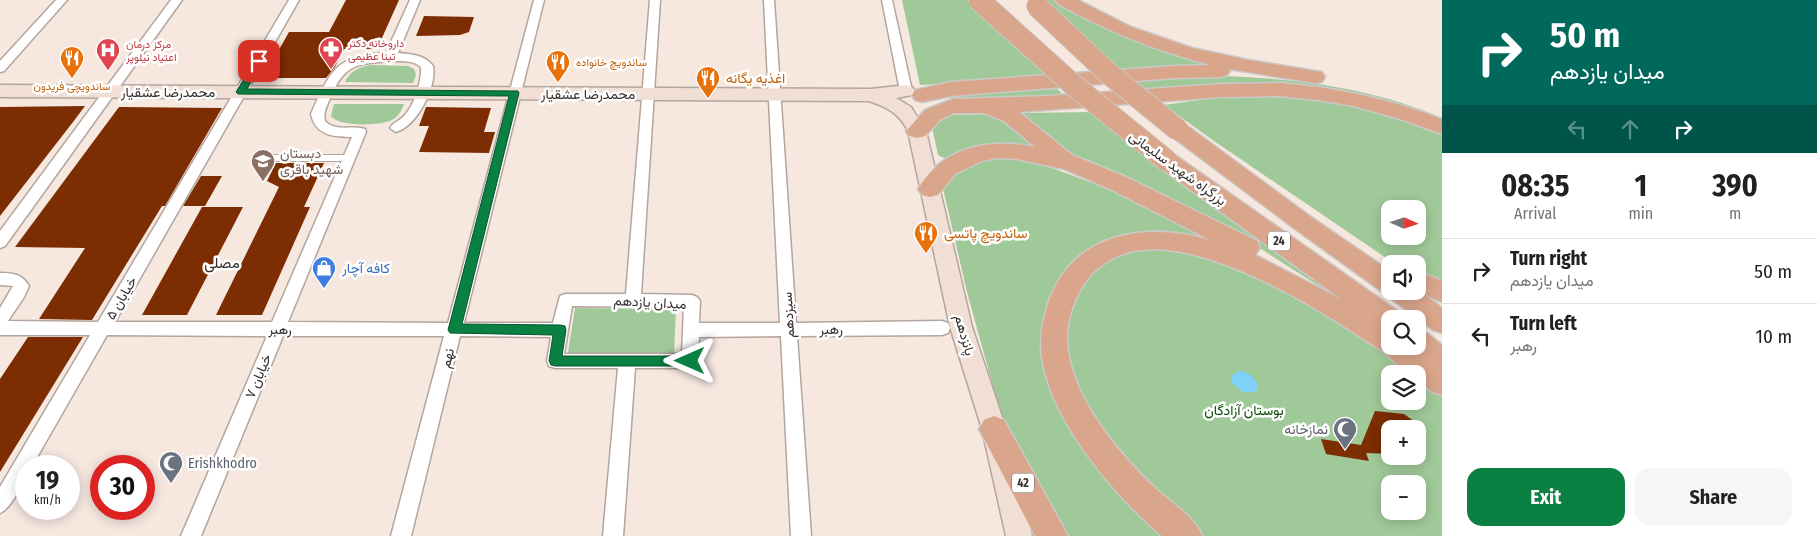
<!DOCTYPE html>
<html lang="en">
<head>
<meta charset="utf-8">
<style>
  :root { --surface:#fff; --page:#f6f6f6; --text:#202124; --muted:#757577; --line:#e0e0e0; --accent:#0b8043 }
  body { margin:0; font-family:"Fira Sans Condensed",Vazirmatn,sans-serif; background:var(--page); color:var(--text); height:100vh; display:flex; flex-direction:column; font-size:19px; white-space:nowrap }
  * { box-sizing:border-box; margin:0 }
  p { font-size:16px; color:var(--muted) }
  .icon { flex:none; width:28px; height:28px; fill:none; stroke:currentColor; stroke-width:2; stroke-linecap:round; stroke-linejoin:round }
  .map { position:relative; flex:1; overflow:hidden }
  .sheet { display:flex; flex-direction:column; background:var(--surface); width:375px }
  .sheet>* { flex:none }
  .guide { background:#00695c; color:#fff; overflow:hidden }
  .needle { width:32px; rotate:93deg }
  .fabs { position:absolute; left:1381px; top:200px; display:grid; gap:10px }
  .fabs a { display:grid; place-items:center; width:45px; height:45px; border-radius:10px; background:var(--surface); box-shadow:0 2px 12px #0003; font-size:25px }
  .speed { position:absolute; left:15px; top:455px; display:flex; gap:10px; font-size:25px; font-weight:700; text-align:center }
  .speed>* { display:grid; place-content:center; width:65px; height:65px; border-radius:50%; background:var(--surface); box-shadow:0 2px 12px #0003; line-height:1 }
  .speed small { font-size:12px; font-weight:400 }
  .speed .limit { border:8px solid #d22; background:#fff; color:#111 }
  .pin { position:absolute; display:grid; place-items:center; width:42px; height:42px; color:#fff; margin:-21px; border-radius:10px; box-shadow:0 2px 8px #0006 }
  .me { position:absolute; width:55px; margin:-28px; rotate:270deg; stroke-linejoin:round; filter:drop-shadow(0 0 4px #0008) }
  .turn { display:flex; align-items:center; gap:18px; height:105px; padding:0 25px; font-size:22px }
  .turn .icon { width:65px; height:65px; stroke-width:2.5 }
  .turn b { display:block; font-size:35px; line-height:42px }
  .lanes { display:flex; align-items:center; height:48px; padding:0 25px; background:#0003; justify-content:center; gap:25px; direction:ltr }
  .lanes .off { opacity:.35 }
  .eta { display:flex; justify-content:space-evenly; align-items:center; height:85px; text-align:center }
  .eta b { font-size:30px; font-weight:700; line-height:35px }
  .cta { display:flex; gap:10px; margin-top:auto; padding:10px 25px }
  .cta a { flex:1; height:58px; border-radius:15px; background:var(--accent); color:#fff; font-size:20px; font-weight:700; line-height:58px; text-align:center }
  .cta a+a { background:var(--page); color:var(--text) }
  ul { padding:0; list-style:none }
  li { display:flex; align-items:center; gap:15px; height:65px; padding:0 25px; border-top:1px solid var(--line) }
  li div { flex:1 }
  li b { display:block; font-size:19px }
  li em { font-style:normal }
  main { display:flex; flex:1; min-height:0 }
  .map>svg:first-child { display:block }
  .green { fill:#a0c999; fill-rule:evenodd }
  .water { fill:#80d1f7 }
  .building { fill:#7c2d02 }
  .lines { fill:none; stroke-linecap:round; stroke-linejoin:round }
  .service-casing { stroke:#b3a69e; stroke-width:8 }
  .minor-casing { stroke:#b3a69e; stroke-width:3 }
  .secondary-casing { stroke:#b3a69e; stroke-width:3 }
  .trunk-casing { stroke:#cac9c8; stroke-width:3 }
  .service { stroke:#fff; stroke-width:6 }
  .minor { fill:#fff; fill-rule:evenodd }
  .secondary { fill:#f1ded4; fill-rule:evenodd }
  .trunk { fill:#daa68b; fill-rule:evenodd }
  .trunk-bridge-casing { stroke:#cac9c8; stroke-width:23; stroke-linecap:butt }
  .trunk-bridge { stroke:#daa68b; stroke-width:21 }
  .route { fill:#0b8043; stroke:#07532c }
  .labels { text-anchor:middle; stroke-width:5; stroke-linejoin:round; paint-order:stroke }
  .far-health-label { font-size:11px; fill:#be3a42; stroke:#fff; text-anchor:start }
  .far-food-label { font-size:11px; fill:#c56008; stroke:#fff; text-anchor:start }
  .shield { fill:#fff; stroke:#716d6b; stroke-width:1 }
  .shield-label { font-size:12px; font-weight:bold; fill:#342f2c }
  .food-label { font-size:14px; fill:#c56008; stroke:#fff; text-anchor:start }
  .street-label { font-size:14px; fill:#342f2c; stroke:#fff }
  .education-label { font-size:14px; fill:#785e54; stroke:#fff; text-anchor:start }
  .shop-label { font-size:14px; fill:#366cbe; stroke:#fff; text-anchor:start }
  .park-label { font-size:14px; fill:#084a00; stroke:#fff }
  .worship-label { font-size:14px; fill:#5b616d; stroke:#fff; text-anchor:end }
  .neighbourhood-label { font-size:15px; fill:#342f2c; stroke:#fff }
</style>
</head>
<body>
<main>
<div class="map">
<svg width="1442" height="536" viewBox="0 0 1442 536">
  <rect width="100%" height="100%" fill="#f6e7df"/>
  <path class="green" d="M902,0H967L1051,79L920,85Z
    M1042,0H1059L1075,10L1240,68L1123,73Z
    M371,65L408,66L414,69L416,75L413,83L345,82C350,71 359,67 371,65Z
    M1225,76C1299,79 1373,88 1442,118V124L1270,85L1206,84L1144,90L1134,82Z
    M1057,89L1065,96L975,98C966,100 955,104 948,95Z
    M1259,95L1337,98L1442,130V288L1418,276V264L1392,262L1214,141L1164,105L1220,97ZM1390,209H1418V236H1390Z
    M334,104H404C401,111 399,116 392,120C381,126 338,127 331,116Z
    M1091,112L1370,319L1258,247L1068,154L1021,117L1025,113Z
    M1003,114L1054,155L1015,146L992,144L948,160L938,155L932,127L934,122L948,115Z
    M1006,158L1033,161L1155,206L1254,261L1117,239C1070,253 1044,287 1041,337L1174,536H1064L1008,441L967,292L942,184L975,160Z
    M1152,246L1208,252L1338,317L1414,374H1390V401H1418V376L1442,394V536H1196L1085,414L1063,351L1073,289L1102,261ZM1390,429H1418V456H1390ZM1390,484H1418V511H1390Z
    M575,308L676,309L674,354L568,353Z"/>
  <path class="water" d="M1239,371C1248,372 1256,377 1258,387L1255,392H1243L1232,383L1231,376Z"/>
  <path class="building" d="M346,0H399L377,49H344L335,67L326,78H263L289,32H329Z
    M424,16L474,17L469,32L460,35L416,36Z
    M85,106L73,122L0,216V107Z
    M119,107L222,108L165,206H162L92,320L39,319L85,248L15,247Z
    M426,107L491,108L484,132H495L489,153L419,152L429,126H419Z
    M276,163H324L304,207H310L262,315H216L279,187L267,181Z
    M201,176H222L205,206H183Z
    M202,207H243L187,315H142Z
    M28,337H83L0,472V379Z
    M1375,411L1404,414L1425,429H1390V454L1366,453L1369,461L1326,454L1321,439L1361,445Z"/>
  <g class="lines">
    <g class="service-casing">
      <path id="service" d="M273,158H349"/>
    </g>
    <g class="minor-casing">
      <path id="minor" d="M56,0H67L4,71L0,72V61Z
        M171,0H182L5,246L0,248V231Z
        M289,0H299L115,322H272L352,137C333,137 315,135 311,114C330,72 335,55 386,53L410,0H420L398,53C411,54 425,55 433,66C437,87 417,126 396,132L390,128C393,122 400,121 405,115C414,105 422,81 421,67C413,60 401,61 391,61C357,64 345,63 330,98C327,106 323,112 325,121C335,132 351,125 365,129L366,132L288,322L448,323L534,0H544L464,323H553L560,296L565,294H626L650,0H660L641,294L692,295L697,297L700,301L699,323H780L764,0H774L796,323L942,321L948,323L950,328L948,333L942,335L797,336L811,536H791L781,336L699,337L698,361L696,366L690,368H635L623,536H603L618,368H555L549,366L547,361L551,337L460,336L411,536H391L444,336H283L201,536H181L267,336L107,335L32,466H26C26,479 12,508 0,513V487L90,335H0V308L13,286L0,285V273C13,273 22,274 29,286L24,297L8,321L98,322ZM572,306L684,307L682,354H564Z
        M882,0H892L912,91L910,94H902L900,91Z"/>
    </g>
    <g class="secondary-casing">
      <path id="secondary" d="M0,85L871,89L906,85L912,87L915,91L912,95L896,98L911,107L926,131L972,327L1006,429L1032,536H1006L982,429L950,327L908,131C899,113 887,107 869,101L0,97Z"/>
    </g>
    <g class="trunk-casing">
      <path id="trunk" d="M1055,0H1078L1131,27L1192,48L1248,60L1315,71L1322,72L1325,77L1322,82L1315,83L1229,69L1230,71L1227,75L1220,77L1174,78L951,96L922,102L915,100L912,95L915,90L951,82L1174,66L1211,65C1156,51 1107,31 1058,4Z
        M1280,83C1335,87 1390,99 1442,119V134L1400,119L1354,106L1317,100L1280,96L1221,97L1019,112L1072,155L1126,177L1257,241L1260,248L1255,255L1341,299L1159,167L1156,161L1159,155L1167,153L1175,155L1399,312L1403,319H1390V346H1418V330L1427,333L1442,345V395L1432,392L1418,380V374C1415,374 1412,374 1410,374C1401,371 1391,358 1384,352C1378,348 1371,344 1365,340C1310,303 1184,226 1118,256C1092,268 1080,285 1071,312C1051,375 1113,448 1155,488C1171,503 1194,516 1202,536H1162C1114,495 1051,421 1042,357C1039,337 1043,319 1049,301C1074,231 1147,222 1210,240L1110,189L1064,169L1017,159L997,158L982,161L955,174L938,195L930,197L922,195L918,189C943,146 990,138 1035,147L1004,121L984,113H954L940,120L925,136L917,138L909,136L906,131L925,110L953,99L1048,96L1221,84Z
        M1178,123L1186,125L1311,217L1390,271V291H1418V271L1442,281V302L1425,295L1442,308V333L1433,330L1390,298L1387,293L1381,291L1295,229L1170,135L1167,130L1170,125Z
        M994,416L1004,420L1068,536H1035L979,429L984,420Z"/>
    </g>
    <use href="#service" class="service"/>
    <use href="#minor" class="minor"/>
    <use href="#secondary" class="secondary"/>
    <use href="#trunk" class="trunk"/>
    <g class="trunk-bridge-casing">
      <path id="trunk-bridge" d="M979,0L1071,83L1167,161
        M1037,6L1107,72L1178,130"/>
    </g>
    <use href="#trunk-bridge" class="trunk-bridge"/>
  </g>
  <path class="route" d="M256,59H259L263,61L247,89L518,91L519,93L462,324L560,325L565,326L566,330L562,356H690L694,357L696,361L694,365L690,366H555L551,365L549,361L553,335L450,333L448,330L509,96L238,94L236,92Z"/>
  <defs>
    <g id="pharmacy-pin" transform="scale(1.25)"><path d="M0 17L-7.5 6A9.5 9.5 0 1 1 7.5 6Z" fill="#e0444e" stroke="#fff"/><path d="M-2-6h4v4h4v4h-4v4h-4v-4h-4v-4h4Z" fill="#fff"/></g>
    <g id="hospital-pin" transform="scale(1.25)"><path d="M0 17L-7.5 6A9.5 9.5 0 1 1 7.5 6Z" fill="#e0444e" stroke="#fff"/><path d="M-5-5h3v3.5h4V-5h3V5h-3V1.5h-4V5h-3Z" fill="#fff"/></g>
    <g id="restaurant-pin" transform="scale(1.25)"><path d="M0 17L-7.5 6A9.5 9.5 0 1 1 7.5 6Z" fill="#e8710a" stroke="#fff"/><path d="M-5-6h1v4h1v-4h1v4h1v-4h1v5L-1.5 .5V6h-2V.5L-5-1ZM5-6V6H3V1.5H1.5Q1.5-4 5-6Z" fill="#fff"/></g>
    <g id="school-pin" transform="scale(1.25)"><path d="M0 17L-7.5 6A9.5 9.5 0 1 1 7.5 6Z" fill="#8d6e63" stroke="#fff"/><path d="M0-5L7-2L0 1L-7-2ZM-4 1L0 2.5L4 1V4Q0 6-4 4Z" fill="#fff"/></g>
    <g id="shop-pin" transform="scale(1.25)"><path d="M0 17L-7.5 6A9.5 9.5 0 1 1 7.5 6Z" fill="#3f7fe0" stroke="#fff"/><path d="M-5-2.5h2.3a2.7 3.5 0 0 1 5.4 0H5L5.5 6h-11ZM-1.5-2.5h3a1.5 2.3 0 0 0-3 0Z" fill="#fff"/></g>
    <g id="mosque-pin" transform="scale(1.25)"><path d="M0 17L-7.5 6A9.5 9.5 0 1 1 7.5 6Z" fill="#6b7280" stroke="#fff"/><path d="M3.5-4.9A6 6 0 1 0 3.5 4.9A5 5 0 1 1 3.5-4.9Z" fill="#fff"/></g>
  </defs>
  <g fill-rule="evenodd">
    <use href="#pharmacy-pin" x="331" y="49"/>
    <use href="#hospital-pin" x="108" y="50"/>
    <use href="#restaurant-pin" x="72" y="58"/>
    <use href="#restaurant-pin" x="558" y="62"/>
    <use href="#restaurant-pin" x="708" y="78"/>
    <use href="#school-pin" x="263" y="161"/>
    <use href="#restaurant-pin" x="926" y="233"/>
    <use href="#shop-pin" x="324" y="268"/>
    <use href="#mosque-pin" x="1345" y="429"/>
    <use href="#mosque-pin" x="171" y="463"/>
  </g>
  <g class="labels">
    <g class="far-health-label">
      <text x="348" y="47">داروخانه دکتر<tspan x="348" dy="13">تینا عظیمی</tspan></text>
      <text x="126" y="48">مرکز درمان<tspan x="126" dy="13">اعتیاد نیلوپر</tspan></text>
    </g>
    <g class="far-food-label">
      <text x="576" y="66">ساندویچ خانواده</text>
      <text x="72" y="90" text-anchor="middle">ساندویچی فریدون</text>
    </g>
    <g class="shield">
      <rect x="1268" y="231.5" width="22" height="19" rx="4"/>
      <rect x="1012" y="473.5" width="22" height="19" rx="4"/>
    </g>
    <g class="shield-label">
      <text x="1279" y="245">24</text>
      <text x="1023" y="487">42</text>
    </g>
    <g class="food-label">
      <text x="726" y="83">اغذیه یگانه</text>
      <text x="944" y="238">ساندویچ پاتسی</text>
    </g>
    <g class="street-label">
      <text x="168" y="97">محمدرضا عشقیار</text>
      <text x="588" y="99">محمدرضا عشقیار</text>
      <text transform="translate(1178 168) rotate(36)" y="5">بزرگراه شهید سلیمانی</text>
      <text transform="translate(121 298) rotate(-60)" y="5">خیابان ۵</text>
      <text transform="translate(650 302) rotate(3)" y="5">میدان یازدهم</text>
      <text transform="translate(788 315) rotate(-93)" y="5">سیزدهم</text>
      <text x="280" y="334">رهبر</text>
      <text transform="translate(831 329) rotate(-1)" y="5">رهبر</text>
      <text transform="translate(965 335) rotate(74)" y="5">پانزدهم</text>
      <text transform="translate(447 358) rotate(-76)" y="5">نهم</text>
      <text transform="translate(258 376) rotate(-67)" y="5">خیابان ۷</text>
    </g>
    <g class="education-label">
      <text x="280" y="158">دبستان<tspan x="280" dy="16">شهید باقری</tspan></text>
    </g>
    <g class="shop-label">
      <text x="342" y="273">کافه آچار</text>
    </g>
    <g class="park-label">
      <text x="1244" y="415">بوستان آزادگان</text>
    </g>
    <g class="worship-label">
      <text x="1328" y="434">نمازخانه</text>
      <text x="188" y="468" text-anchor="start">Erishkhodro</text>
    </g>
    <g class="neighbourhood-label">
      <text x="222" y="268">مصلی</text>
    </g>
  </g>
</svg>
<div class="fabs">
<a><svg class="needle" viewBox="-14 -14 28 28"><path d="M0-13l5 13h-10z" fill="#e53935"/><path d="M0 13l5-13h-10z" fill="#757577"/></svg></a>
<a><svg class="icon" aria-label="sound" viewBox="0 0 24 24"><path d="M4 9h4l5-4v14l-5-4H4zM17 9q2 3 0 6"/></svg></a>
<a><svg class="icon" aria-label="search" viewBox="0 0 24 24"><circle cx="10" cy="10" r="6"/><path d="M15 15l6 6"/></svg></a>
<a><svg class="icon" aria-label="layers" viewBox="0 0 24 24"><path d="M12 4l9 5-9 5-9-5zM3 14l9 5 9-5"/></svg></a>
<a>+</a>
<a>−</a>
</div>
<div class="speed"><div>19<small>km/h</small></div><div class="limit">30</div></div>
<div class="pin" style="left:259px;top:61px;background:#d93025"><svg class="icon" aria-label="arrive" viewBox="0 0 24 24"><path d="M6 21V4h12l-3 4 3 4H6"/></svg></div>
<svg class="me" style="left:690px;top:361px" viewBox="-20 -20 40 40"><path d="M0-17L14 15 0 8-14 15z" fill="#0b8043" stroke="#fff" stroke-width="4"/></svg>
</div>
<section class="sheet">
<div class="guide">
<div class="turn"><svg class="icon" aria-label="right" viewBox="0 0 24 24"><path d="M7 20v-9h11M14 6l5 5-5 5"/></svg><div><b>50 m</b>میدان یازدهم</div></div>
<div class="lanes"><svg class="icon off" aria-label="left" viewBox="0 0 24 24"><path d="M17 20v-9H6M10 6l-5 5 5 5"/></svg><svg class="icon off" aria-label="ahead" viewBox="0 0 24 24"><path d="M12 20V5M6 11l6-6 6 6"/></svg><svg class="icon" aria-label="right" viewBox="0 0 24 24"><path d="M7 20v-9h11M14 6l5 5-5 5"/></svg></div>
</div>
<div class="eta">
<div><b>08:35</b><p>Arrival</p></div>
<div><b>1</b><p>min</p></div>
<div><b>390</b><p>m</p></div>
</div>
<ul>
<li><svg class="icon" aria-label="right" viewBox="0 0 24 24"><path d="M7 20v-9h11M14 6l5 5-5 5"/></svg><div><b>Turn right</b><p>میدان یازدهم</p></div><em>50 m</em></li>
<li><svg class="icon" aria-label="left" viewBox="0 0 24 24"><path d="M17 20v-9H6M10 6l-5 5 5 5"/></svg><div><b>Turn left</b><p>رهبر</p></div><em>10 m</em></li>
</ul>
<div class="cta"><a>Exit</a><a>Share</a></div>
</section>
</main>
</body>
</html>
